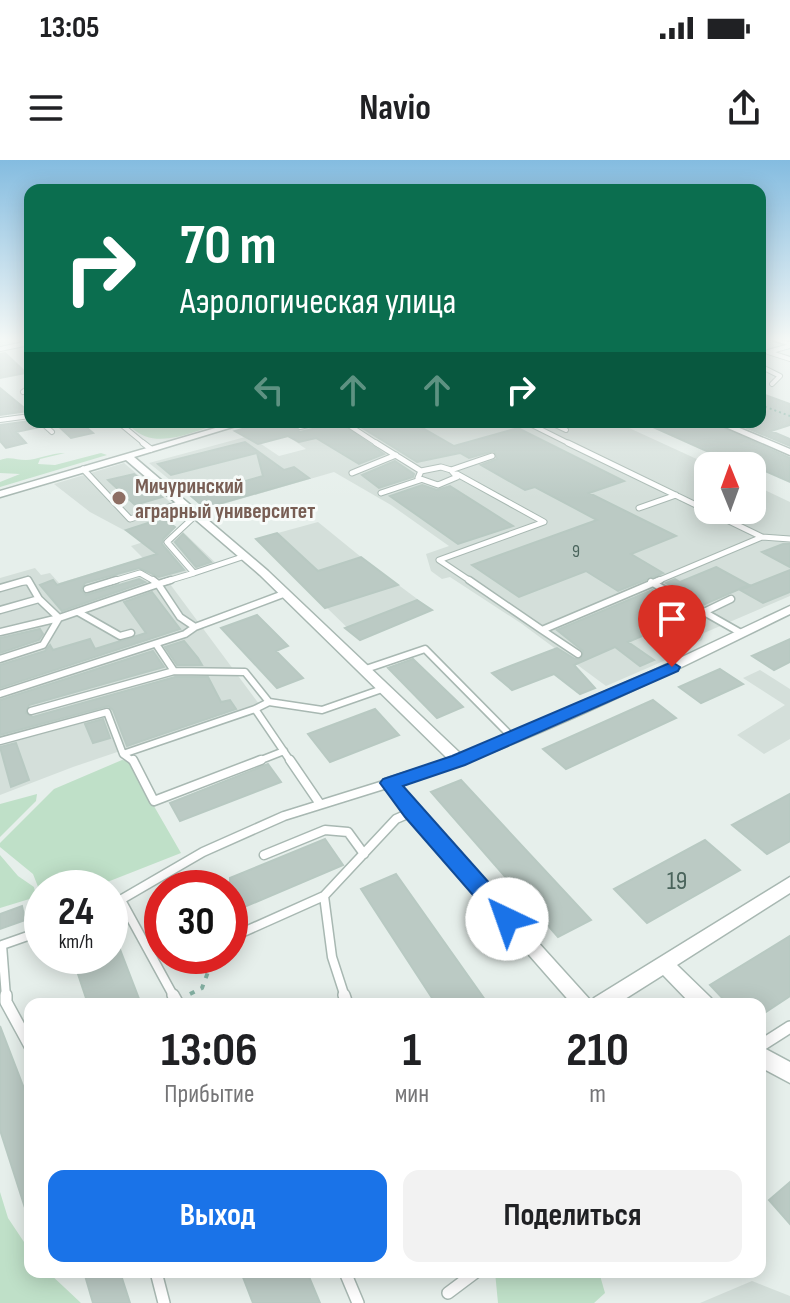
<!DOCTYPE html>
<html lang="ru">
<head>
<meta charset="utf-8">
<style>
  :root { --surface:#fff; --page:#f2f2f2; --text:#202124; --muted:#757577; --accent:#1a73e8 }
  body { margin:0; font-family:"Sofia Sans Condensed",sans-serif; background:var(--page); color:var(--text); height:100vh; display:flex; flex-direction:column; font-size:30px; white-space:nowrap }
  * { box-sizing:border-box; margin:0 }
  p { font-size:26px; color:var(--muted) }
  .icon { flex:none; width:44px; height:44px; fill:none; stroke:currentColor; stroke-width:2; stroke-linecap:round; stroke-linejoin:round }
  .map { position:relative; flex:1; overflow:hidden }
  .details { position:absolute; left:24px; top:838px; width:742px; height:280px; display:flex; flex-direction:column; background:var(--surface); border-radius:16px; box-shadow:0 4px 20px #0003 }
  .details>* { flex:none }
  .top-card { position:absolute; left:24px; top:24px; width:742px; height:244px; border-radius:16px; box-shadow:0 4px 20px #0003; background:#0b6e4f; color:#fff; overflow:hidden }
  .needle { width:52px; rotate:359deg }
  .buttons { position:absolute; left:694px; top:292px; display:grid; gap:16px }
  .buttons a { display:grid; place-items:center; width:72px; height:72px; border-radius:16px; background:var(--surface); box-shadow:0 4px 20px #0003; font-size:40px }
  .speed { position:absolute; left:24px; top:710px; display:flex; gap:16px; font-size:40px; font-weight:700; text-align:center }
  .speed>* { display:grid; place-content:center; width:104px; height:104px; border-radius:50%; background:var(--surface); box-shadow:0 4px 20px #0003; line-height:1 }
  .speed small { font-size:20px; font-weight:400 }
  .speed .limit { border:12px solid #d22; background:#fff; color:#111 }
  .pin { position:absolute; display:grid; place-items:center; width:68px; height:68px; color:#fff; margin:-82px -34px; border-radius:50% 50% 50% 0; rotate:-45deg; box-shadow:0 0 8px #0007 }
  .pin .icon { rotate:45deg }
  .me { position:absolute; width:88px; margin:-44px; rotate:318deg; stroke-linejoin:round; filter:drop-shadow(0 0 6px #0008) }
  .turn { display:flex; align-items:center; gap:28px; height:168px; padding:0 24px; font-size:36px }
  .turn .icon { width:104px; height:104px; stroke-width:2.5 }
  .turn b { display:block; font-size:56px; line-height:68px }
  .lanes { display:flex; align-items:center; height:76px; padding:0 24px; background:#0003; justify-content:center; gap:40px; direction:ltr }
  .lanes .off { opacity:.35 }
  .eta { display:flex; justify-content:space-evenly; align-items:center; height:136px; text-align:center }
  .eta b { font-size:48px; font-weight:700; line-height:56px }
  .button { display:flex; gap:16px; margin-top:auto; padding:16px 24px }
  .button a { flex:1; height:92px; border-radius:16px; background:var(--accent); color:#fff; font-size:32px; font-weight:700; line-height:92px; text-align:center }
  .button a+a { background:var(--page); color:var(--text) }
  .status { display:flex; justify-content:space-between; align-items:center; height:56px; padding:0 40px; background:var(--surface); direction:ltr }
  .status svg { height:22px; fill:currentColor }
  header { display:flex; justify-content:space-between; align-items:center; height:104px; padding:0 24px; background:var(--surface); font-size:36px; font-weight:700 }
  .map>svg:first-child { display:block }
  .built { fill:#d4dfda }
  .green { fill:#bfe0c8 }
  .building { fill:#bbcac4; stroke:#b8c9c2; stroke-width:2 }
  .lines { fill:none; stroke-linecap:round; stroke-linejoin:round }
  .lane-far4-casing { stroke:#a8b8b2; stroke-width:6 }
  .lane-far3-casing { stroke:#a8b8b2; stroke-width:7 }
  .lane-far2-casing { stroke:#a8b8b2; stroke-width:9 }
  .lane-far1-casing { stroke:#a8b8b2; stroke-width:11 }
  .lane-casing { stroke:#a8b8b2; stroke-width:14 }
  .street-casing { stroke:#a8b8b2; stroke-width:3 }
  .path-far1 { stroke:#86b3a5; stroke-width:2; stroke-dasharray:2 3; stroke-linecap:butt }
  .path { stroke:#86b3a5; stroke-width:4; stroke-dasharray:5 7; stroke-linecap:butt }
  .lane-far4 { stroke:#fff; stroke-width:4 }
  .lane-far3 { stroke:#fff; stroke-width:5 }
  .lane-far2 { stroke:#fff; stroke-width:6 }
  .lane-far1 { stroke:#fff; stroke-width:8 }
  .lane { stroke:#fff; stroke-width:11 }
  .street { fill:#fff; fill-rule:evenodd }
  .route { fill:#1a73e8; stroke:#114b97; stroke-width:2 }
  .education-dot { fill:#8d6e63; stroke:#f7fbf9; stroke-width:3 }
  .labels { text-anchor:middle; stroke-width:6; stroke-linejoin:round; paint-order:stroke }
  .far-number-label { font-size:18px; fill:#4a645c }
  .far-education-label { font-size:22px; font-weight:bold; fill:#785e54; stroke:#f7fbf9; text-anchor:start }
  .near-number-label { font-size:26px; fill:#4a645c }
</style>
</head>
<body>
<div class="status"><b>13:05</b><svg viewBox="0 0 49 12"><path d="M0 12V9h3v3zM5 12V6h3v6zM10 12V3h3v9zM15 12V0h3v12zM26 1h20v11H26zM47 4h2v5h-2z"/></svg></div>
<header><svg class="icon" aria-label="menu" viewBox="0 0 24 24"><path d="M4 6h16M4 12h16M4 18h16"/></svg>Navio<svg class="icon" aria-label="share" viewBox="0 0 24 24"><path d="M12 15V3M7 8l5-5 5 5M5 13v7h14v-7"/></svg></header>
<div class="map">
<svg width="790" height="1143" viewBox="0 0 790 1143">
  <rect width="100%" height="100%" fill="#e6efeb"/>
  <path class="built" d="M273,262H616L712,306H708V350H752V324L790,342V436L704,473L702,480L666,496V500L606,526L522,464L450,417L442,419L431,411L426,394L449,386L391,345L334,312L206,349L149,303L249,276L279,296L306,289L289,277L295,276Z
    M124,303L185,355L133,375L90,352L54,324Z
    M318,362L361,397L432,450L360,480L256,379Z
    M181,370L220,407L170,424L259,544L73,607L0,635V418L35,408L41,415L50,413L59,423L143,398L131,386Z
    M760,510L790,529V579L764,594L737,575L785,545L743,518Z
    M752,1121L790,1136V1143H700Z"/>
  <path class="green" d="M135,262L140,264L224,262C194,271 156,292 131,267Z
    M65,293L40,299L38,304L55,305L101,293L107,295L0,327V322L20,314L0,313V300C10,296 16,300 26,300C36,300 51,293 65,293Z
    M122,600L128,601L181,693L92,728H42V737L33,714L0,687V683L54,629Z
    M37,634L36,641L0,677V644Z
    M0,695L18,716L34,727L36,737L0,748Z
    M0,1032L8,1058L30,1091V1112H48L81,1143H0Z
    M495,1112H599L605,1133L594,1143H498Z"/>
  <path class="building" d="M5,193L26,213L0,218V194Z
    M0,228L28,251L0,255Z
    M760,233L790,244V265L771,271L790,279V286L733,262H760Z
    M30,261L36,262L39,267L16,272L26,283L6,288L0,281V265Z
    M54,262H80L93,273L71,278Z
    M267,262H299L295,268L300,272L321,267L324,262H339L384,294L359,304L316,278L299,282L288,276L258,284L235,271Z
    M353,262H412L454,286L518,268L624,321L589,333L676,376L631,394L663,413L618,431L586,411L519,437L472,405L597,360L535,327L525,330L481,305L497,299L494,291L469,298L460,293L417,302Z
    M642,262H711L790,298V322L754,306H740Z
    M245,282L284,310L294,307L309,318L205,348L191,336L263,316L257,293L171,315L158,304Z
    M395,301L414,314L413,317L379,328L362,315Z
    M134,314L162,337L135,345L108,320Z
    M422,325L437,330L450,326L513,366L458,384L390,336Z
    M163,358L175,367L163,379L162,384L184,410L159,417L139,408L85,423L81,430L86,435L139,419L145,422L62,451L40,425L53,420L57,425L157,394L126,370Z
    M277,373L318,411L361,397L398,425L325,448L256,379Z
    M183,374L211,402L196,407L175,382Z
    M783,384H790V407L762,392Z
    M716,407L749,425L703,445L666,423L675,419L680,422Z
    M790,410V432L763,443L740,430Z
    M652,430L690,451L687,452L691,455L628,482L654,500L640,506L615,487L574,505L595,528L580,534L554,514L512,530L492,513L557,488L575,499H581L583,491L557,470Z
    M152,432L180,469L0,528V505L45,491L50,485L53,490L90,479L95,489L146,473L124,442Z
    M417,440L432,450L360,480L345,468Z
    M257,455L288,486L276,491L303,518L277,528L221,468Z
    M40,469L43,474L39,480L0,493V478Z
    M790,479V502L774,510L752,496Z
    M184,481L198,498L202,505H177L165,487Z
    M153,491L164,507L29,545L26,553L33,557L175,517H208L221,542L230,540L236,549L127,586L113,550L108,546L0,575V540Z
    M413,499L463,547L437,558L388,508Z
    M720,509L743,524L701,543L679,527Z
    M653,540L676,558L566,609L543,589Z
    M375,549L399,575L330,602L308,574Z
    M103,559L110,578L93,583L85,564Z
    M16,583L29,620L11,627L0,587Z
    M268,604L281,622L180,661L170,643Z
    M461,620L591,760L558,777L431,632Z
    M790,634V681L767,694L732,665Z
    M325,679L343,705L230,753V718Z
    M705,680L740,710L647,763L614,729Z
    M396,714L488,844H436L361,729Z
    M22,746L25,760L0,769V754Z
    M110,767L111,766L141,844H88L72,796H110Z
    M790,776V836L760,856V844H728L710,825Z
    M0,866L30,944V1054H27L0,970Z
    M790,1022V1064L769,1040Z
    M84,1112H120L130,1143H93Z
    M241,1112H307L320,1143H253Z"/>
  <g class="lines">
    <g class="lane-far4-casing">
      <path id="lane-far4" d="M790,186L768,192L790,199
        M0,189L24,184
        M760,206L780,216L772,224
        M23,232L30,227
        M0,260L30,256
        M41,262L52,272
        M118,262L146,285
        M344,262L379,285
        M526,262L572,285
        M549,262L566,270
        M300,267L319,262"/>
    </g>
    <g class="lane-far3-casing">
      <path id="lane-far3" d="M143,283L151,289
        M376,283L421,311
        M568,283L762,377L790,379
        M441,307L451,310L457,317L438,325L418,318L421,311Z
        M83,309L130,359L182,343
        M451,310L492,296
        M352,313L396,295
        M457,314L544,362L439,400L472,422
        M381,333L420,320
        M639,348L676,335
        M196,355L167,382L194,413L245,396
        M21,422H29
        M110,422L140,413L156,422
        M164,422L194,413
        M655,422L762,377"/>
    </g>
    <g class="lane-far2-casing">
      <path id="lane-far2" d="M28,420L39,439L59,458L158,424L180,457L195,467
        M153,420L158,424L171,420
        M469,420L542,470
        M651,422L741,473
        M0,428L28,420
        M87,429L116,420
        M0,450L39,439
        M78,452L120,476L131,473
        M704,452L731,439
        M0,472L59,458L43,485L0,499
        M578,494L542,470L660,420
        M363,510L425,489L512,577
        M174,511L245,512L269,542L322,550L382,529
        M0,534L185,474L195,467L286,433
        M269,542L255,549L291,602
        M31,551L174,511L156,484
        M0,581L107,552L123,594L134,602
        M123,594L255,549
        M256,602L284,591"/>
    </g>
    <g class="lane-far1-casing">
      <path id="lane-far1" d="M133,600L154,641L261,600
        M290,600L320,644
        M264,695L325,670L348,672L364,694
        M324,736L396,659L412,652
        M122,742L174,837
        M110,746L203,692L284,656L390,623
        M230,778L324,736L332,797L345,837
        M6,837L2,785L42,771"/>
    </g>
    <g class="lane-casing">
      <path id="lane" d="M6,835V842L30,886
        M173,835L178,844
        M344,835L347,844
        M760,886L790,867
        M156,1112L164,1143
        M345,1112L358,1143
        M448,1133L476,1112"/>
    </g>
    <g class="street-casing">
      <path id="street" d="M19,178H26L30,184V191Z
        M769,178L790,182V186L770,179Z
        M236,262H249L134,297L268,411L461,594L644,515L790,446V454C663,516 535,582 400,625L417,648L592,842L594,838L790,717V733L677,805L711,838L714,844H691L663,815L617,844H572L407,656L383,623L385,619L448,599L260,415L126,300L0,337V331Z
        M714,262H725L790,289V295Z
        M760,886L790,902V923L760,907Z"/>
    </g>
    <path class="path-far1" d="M760,248L766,247L790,256"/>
    <path class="path" d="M190,834L202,828L214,796"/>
    <use href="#lane-far4" class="lane-far4"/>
    <use href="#lane-far3" class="lane-far3"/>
    <use href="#lane-far2" class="lane-far2"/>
    <use href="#lane-far1" class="lane-far1"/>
    <use href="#lane" class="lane"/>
    <use href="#street" class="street"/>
  </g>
  <linearGradient id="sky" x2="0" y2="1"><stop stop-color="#84bce0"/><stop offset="0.53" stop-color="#f4f8f6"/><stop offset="1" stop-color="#f4f8f6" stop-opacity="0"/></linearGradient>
  <rect width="790" height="338" fill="url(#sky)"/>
  <path class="route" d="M672,502L680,507L678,511L465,605L403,626L515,752L519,759L515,765L507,768L499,765L405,657L380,623L383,619L452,596Z"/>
  <circle class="education-dot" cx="119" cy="338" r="8"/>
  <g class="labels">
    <g class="far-number-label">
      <text x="576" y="397">9</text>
    </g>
    <g class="far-education-label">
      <text x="135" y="333">Мичуринский<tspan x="135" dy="25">аграрный университет</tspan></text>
    </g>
    <g class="near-number-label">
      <text x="677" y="729">19</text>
    </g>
  </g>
</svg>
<div class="buttons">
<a><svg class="needle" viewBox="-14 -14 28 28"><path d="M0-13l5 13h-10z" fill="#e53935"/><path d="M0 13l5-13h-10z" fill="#757577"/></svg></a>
</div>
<div class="speed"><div>24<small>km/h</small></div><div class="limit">30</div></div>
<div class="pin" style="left:672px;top:507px;background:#d93025"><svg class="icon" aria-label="arrive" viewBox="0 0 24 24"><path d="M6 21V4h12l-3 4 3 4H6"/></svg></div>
<svg class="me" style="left:507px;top:759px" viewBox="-20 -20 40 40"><circle r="19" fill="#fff"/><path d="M0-13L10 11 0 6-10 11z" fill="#1a73e8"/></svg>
<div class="top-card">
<div class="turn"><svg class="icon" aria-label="right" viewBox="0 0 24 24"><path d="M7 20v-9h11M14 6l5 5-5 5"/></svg><div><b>70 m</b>Аэрологическая улица</div></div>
<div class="lanes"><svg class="icon off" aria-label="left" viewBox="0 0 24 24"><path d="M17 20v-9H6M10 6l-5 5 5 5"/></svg><svg class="icon off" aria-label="ahead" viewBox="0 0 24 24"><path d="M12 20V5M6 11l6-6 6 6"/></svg><svg class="icon off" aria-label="ahead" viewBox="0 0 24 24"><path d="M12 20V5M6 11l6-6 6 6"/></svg><svg class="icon" aria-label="right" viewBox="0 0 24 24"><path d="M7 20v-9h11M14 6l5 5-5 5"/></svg></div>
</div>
<section class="details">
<div class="eta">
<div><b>13:06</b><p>Прибытие</p></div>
<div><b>1</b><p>мин</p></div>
<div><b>210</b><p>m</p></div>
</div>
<div class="button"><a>Выход</a><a>Поделиться</a></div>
</section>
</div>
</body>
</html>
